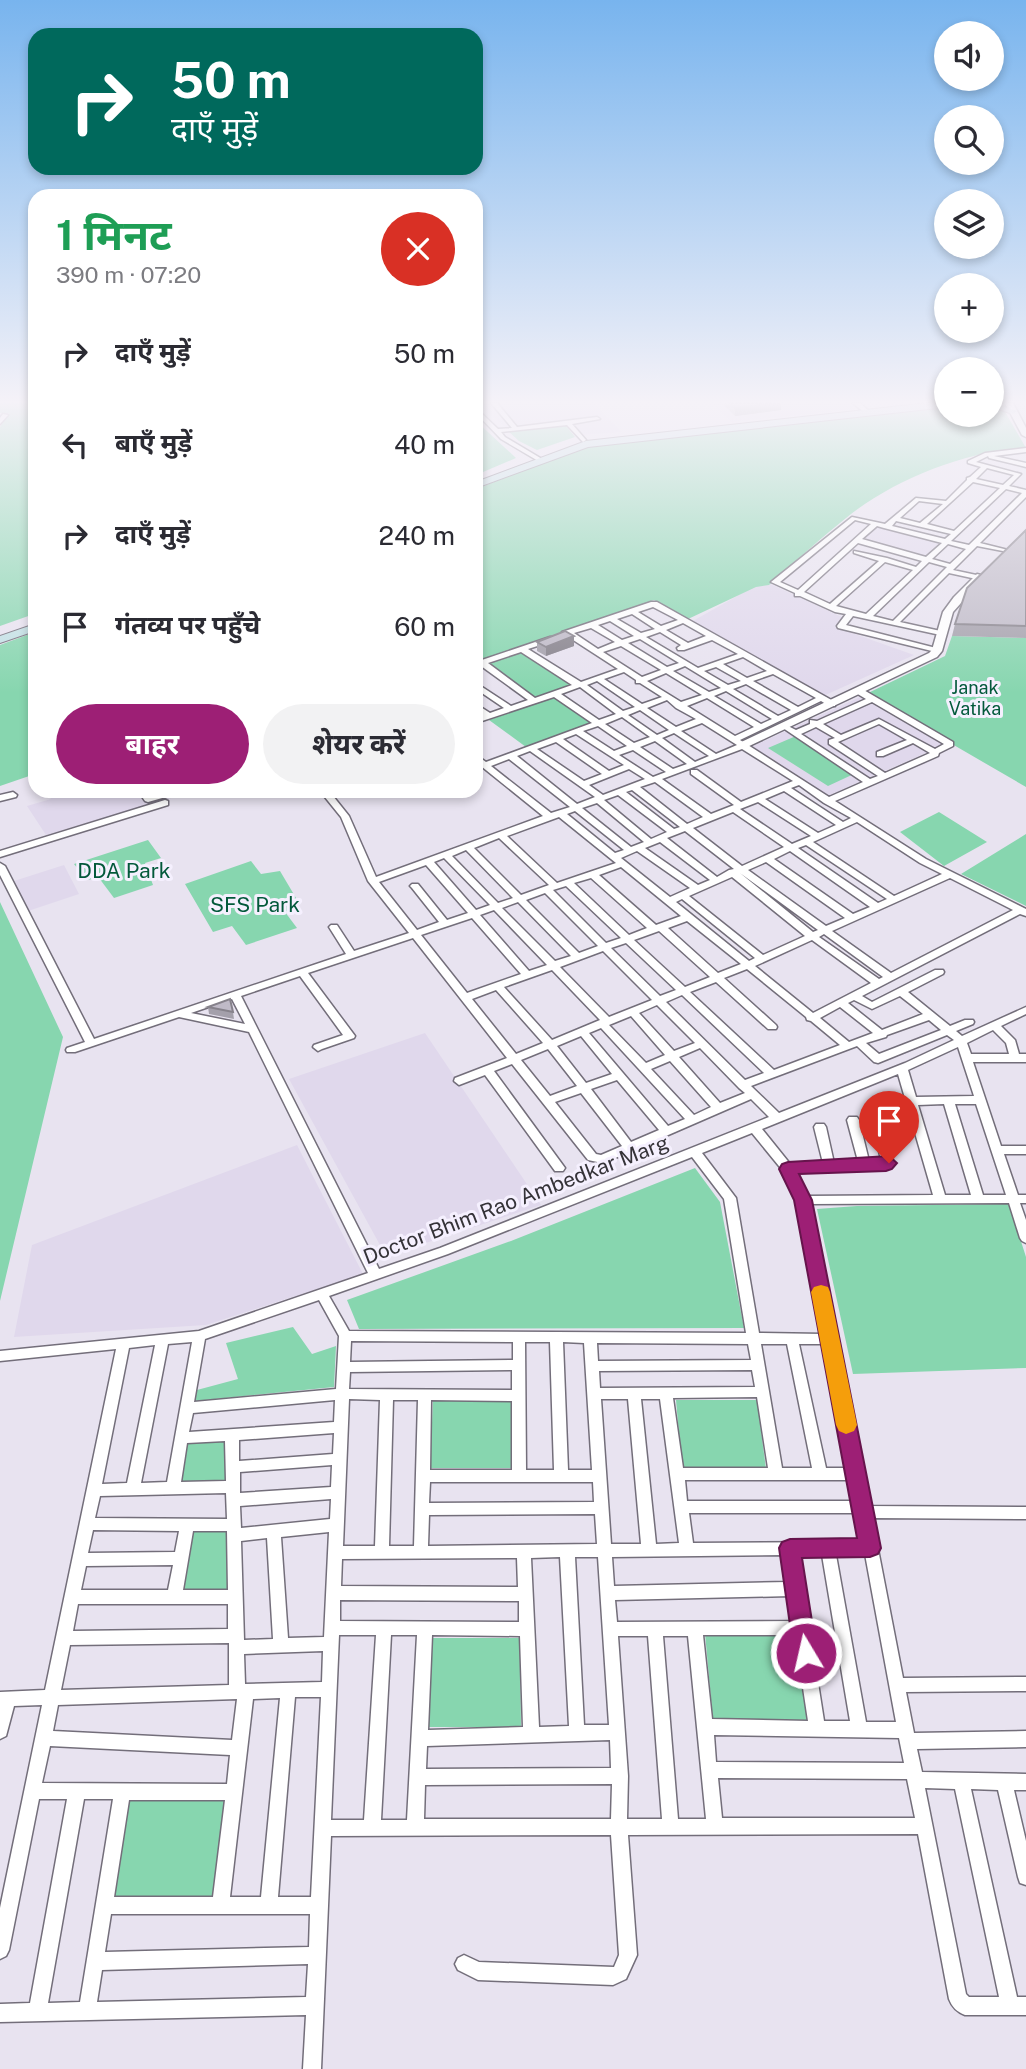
<!DOCTYPE html>
<html lang="hi">
<head>
<meta charset="utf-8">
<style>
  :root { --surface:#fff; --page:#f2f2f3; --text:#2b2b33; --muted:#7c7c81; --accent:#9d1f75 }
  body { margin:0; font-family:"Public Sans","Noto Sans Devanagari",sans-serif; background:var(--page); color:var(--text); height:100vh; display:flex; flex-direction:column; font-size:26px; white-space:nowrap }
  * { box-sizing:border-box; margin:0 }
  p { font-size:23px; color:var(--muted) }
  .icon { flex:none; width:38px; height:38px; fill:none; stroke:currentColor; stroke-width:2; stroke-linecap:round; stroke-linejoin:round }
  .map { position:relative; flex:1; overflow:hidden }
  .sheet { position:absolute; left:28px; top:189px; width:455px; height:609px; display:flex; flex-direction:column; background:var(--surface); border-radius:21px; box-shadow:0 4px 10px #0003 }
  .sheet>* { flex:none }
  .top-card { position:absolute; left:28px; top:28px; width:455px; height:147px; border-radius:21px; box-shadow:0 4px 10px #0003; background:#00695c; color:#fff; overflow:hidden }
  .fabs { position:absolute; left:934px; top:21px; display:grid; gap:14px }
  .fabs a { display:grid; place-items:center; width:70px; height:70px; border-radius:50%; background:var(--surface); box-shadow:0 4px 10px #0003; font-size:35px }
  .pin { position:absolute; display:grid; place-items:center; width:60px; height:60px; color:#fff; margin:-72px -30px; border-radius:50% 50% 50% 0; rotate:-45deg; box-shadow:0 0 7px #0007 }
  .pin .icon { rotate:45deg }
  .me { position:absolute; width:77px; margin:-38px; rotate:351deg; stroke-linejoin:round; filter:drop-shadow(0 0 5px #0008) }
  .turn { display:flex; align-items:center; gap:24px; height:147px; padding:0 28px; font-size:32px }
  .turn .icon { width:91px; height:91px; stroke-width:2.5 }
  .turn b { display:block; font-size:49px; line-height:60px }
  .round { display:grid; place-items:center; flex:none; width:74px; height:74px; border-radius:37px; background:var(--page) }
  .headline { display:flex; align-items:center; justify-content:space-between; height:119px; padding:0 28px }
  h1 { font-size:42px; font-weight:700; line-height:52px; color:#1e9e55 }
  .cta { display:flex; gap:14px; margin-top:auto; padding:14px 28px }
  .cta a { flex:1; height:80px; border-radius:42px; background:var(--accent); color:#fff; font-size:28px; font-weight:700; line-height:80px; text-align:center }
  .cta a+a { background:var(--page); color:var(--text) }
  ul { padding:0; list-style:none }
  li { display:flex; align-items:center; gap:21px; height:91px; padding:0 28px }
  li div { flex:1 }
  li b { display:block; font-size:26px }
  li em { font-style:normal }
  .map>svg:first-child { display:block }
  .built { fill:#e0d8ec }
  .green { fill:#87d6af }
  .lines { fill:none; stroke-linecap:round; stroke-linejoin:round }
  .minor-casing { stroke:#736e7a; stroke-width:3 }
  .tertiary-casing { stroke:#736e7a; stroke-width:3 }
  .secondary-casing { stroke:#736e7a; stroke-width:2 }
  .minor { fill:#fff; fill-rule:evenodd }
  .tertiary { fill:#fff; fill-rule:evenodd }
  .secondary { fill:#c3e1e5; fill-rule:evenodd }
  .wall { fill:#a4a0ab }
  .shaded-wall { fill:#86828b }
  .building { fill:#bfbac7; stroke:#86828b; stroke-width:2 }
  .route { fill:#9d1f75; stroke:#66144c; stroke-width:2 }
  .slow { fill:#f59e0b }
  .labels { text-anchor:middle; stroke-width:6; stroke-linejoin:round; paint-order:stroke }
  .far-park-label { font-size:18px; fill:#03593b; stroke:#f5f0fe }
  .park-label { font-size:21px; fill:#03593b; stroke:#f5f0fe }
  .street-label { font-size:21px; fill:#353338; stroke:#f5f0fe }
</style>
</head>
<body>
<div class="map">
<svg width="1026" height="2069" viewBox="0 0 1026 2069">
  <rect width="100%" height="100%" fill="#e8e3f0"/>
  <path class="built" d="M479,403H594L621,432L579,435L537,450L519,441Z
    M711,403H846L854,409L732,422Z
    M876,526L940,542L924,557L859,540Z
    M764,581L846,619L835,627L914,655L821,697L691,622Z
    M860,697L944,745L827,796L751,747Z
    M47,791H195L46,835L27,806L51,799Z
    M64,865L79,894L28,911L14,881Z
    M425,1033L541,1205L386,1256L289,1079Z
    M297,1145L363,1274L206,1325L14,1337L32,1245Z"/>
  <path class="green" d="M0,403H35V606L34,614L0,626V427L9,413H0Z
    M947,408V415H992V408L1005,412L1026,448C967,451 898,478 851,514C823,536 796,561 769,585L756,587L688,619L654,600L476,664V489L572,452L596,445Z
    M476,421L516,458L476,475Z
    M566,426L575,437L537,450L519,441L508,431Z
    M35,632V774L0,786V645Z
    M952,636L1026,638V787L866,694L945,656Z
    M522,651L572,685L536,698L489,663Z
    M554,697L592,723L526,747L489,720Z
    M796,736L856,773L828,786L768,748Z
    M939,812L987,842L944,866L900,832Z
    M1026,834V906L961,874Z
    M148,840L161,858L145,863L153,885L114,898L99,878L87,880L74,864Z
    M251,861L261,874L280,871L299,903L285,912L297,928L246,945L232,926L213,932L185,884Z
    M0,902L63,1037L0,1301Z
    M695,1168L720,1202L744,1328L359,1329L347,1300L511,1241Z
    M1009,1204L1026,1257V1368L853,1374L817,1209L857,1206Z
    M293,1327L312,1354L336,1346L334,1387L195,1401L197,1390L238,1379L226,1343Z
    M433,1400H514V1468H430Z
    M676,1400H757L766,1469H682Z
    M229,1436L231,1485L176,1487L184,1438Z
    M189,1526H230L231,1595L176,1594Z
    M705,1633H796L808,1722H713Z
    M429,1638H520L521,1727H425Z
    M129,1795H228L214,1899H110Z"/>
  <g class="lines">
    <g class="minor-casing">
      <path id="minor" d="M491,403H497L517,427L597,417L600,419L572,424L586,440L583,442L567,425L501,432L505,437L542,459V461L540,462L501,439L476,413V408L498,429L512,428Z
        M853,403H860L871,413L866,414Z
        M3,414L8,415L0,424V418Z
        M1026,448V452L994,456L1026,463V467L989,458L988,456L976,462L1021,474L1009,486L1026,490V497L980,543L1008,550V552L977,546L953,570L981,576V580L949,573L900,622L945,632V636L853,616L846,625L940,649V653L838,628L837,626L846,614L835,612L800,596H795V593L771,582L852,517L885,524L916,498L946,501L967,480V478L970,477L981,467L968,463V461L985,453ZM987,468L1014,475L1003,485L976,479ZM973,482L1000,488L954,531L927,524ZM1006,489L1022,493L969,545L951,541ZM919,501L943,504L920,523L900,518ZM855,520L871,524L798,590L780,582ZM896,521L951,534L945,539L892,526ZM877,526L884,528L942,543L926,557L862,539ZM858,543L922,561L916,567L887,558L854,551V553L879,561L830,604L804,592ZM948,544L966,549L950,564L932,559ZM885,562L913,570L866,614L836,606ZM929,562L947,567L893,621L873,616Z
        M651,602H657L835,702V706H829L821,701L740,740L829,797L863,782L780,726L784,724L796,730L810,724V720L817,721L866,699L856,693V689H862L953,742V746L939,753L938,756L835,801L926,859L1026,909V916L1020,914L862,996L872,1002L935,970H943L944,972L943,974L908,992L950,1026L965,1020H973L974,1022L973,1024L956,1031L962,1036L1026,1007V1014L1001,1026L1015,1040L1019,1054H1026V1062H973L1001,1146H1026V1154H1004L1018,1195H1026V1203H1020L1026,1220V1243L1022,1241L1020,1238L1009,1203L810,1204L869,1506L1026,1507V1519L872,1518L903,1678L1026,1677V1691L906,1692L914,1733L1026,1731V1747L917,1749L922,1772L1026,1774V1790H1014L1026,1841V1885L1020,1883L1018,1877L998,1790L971,1789L1017,1997H1026V2015H965C957,2012 952,2007 949,1999L918,1834L628,1835L637,1955L626,1979L613,1985L478,1980L458,1970L455,1964L458,1958L464,1955L479,1962L614,1967L619,1955L611,1835L331,1836L321,2069H303L306,2015L0,2022V2004L30,2003L67,1799H39L9,1950L6,1956L0,1959V1908L42,1705L14,1706L6,1736L0,1739V1692L45,1690L116,1349L0,1361V1351L199,1331L368,1273L249,1032L179,1017L75,1052H67L66,1050L67,1048L85,1042L0,875V863L5,866L94,1039L346,954L329,927L331,925H337L354,951L409,933L368,881L341,817L320,791H329L349,816L376,877L543,816L476,762V755L486,762L592,723L554,697L476,723V718L483,716L476,710V704L490,713L504,708L476,689V683L511,706L528,700L481,666L476,667V662L550,637H553V641L528,649L581,682L618,669L567,636H562V632ZM653,607L678,620L661,626L638,612ZM632,614L655,629L641,633L617,619ZM610,621L634,636L622,640L598,625ZM683,623L706,636L688,643L666,630ZM591,628L615,642L598,649L574,633ZM660,632L681,645L677,648L678,650H684L712,640L738,654L698,668L646,637ZM640,639L679,663L667,667L628,643ZM621,646L661,670L642,677L603,652ZM521,652L572,685L535,698L488,663ZM743,657L767,671L747,678L723,664ZM685,666L721,688L709,692L673,671ZM716,667L741,681L728,685L704,671ZM624,672L636,680V683H640L662,697L642,704L604,679ZM666,673L702,695L681,702L647,681ZM773,674L816,698L798,707L753,681ZM597,681L635,707L623,711L587,685ZM746,684L791,710L778,716L733,689ZM580,687L616,714L599,720L561,694ZM726,691L772,719L761,724L714,696ZM707,698L754,727L735,736L687,706ZM667,700L676,708L696,719L676,727L647,708ZM872,702L944,744L935,749L879,719L841,735L823,724ZM640,710L669,730L657,735L628,715ZM622,717L650,737L634,743L605,724ZM702,723L737,745L716,754L681,731ZM879,724L907,740L877,752V756H883L913,743L930,753L885,773L838,742ZM598,726L627,746L614,751L583,731ZM816,727L835,738L829,740V744L878,776L870,779L801,734ZM674,733L709,756L695,762L662,738ZM576,734L624,765L609,771L563,739ZM655,741L687,764L673,769L640,747ZM556,742L602,774L584,781L537,749ZM742,749L793,781L741,802L697,770H691V774L734,805L711,814L662,779ZM633,750L666,772L653,777L619,755ZM530,751L595,797L577,804L517,756ZM509,759L570,807L551,813L491,766ZM629,769L645,779L603,795L589,785ZM655,782L703,817L687,824L640,787ZM799,785L824,803L851,818L843,822L791,788ZM632,790L680,827L674,829L626,792ZM784,791L836,825L818,833L765,799ZM618,795L667,832L651,839L604,800ZM758,802L811,836L792,844L740,809ZM597,803L644,842L631,847L582,808ZM575,811L624,850L615,853L567,814ZM733,812L784,847L742,866L693,828ZM559,817L611,859L616,863L557,883L507,836ZM857,822L920,863L942,874L894,896L813,842ZM685,831L734,869L729,870L717,877L667,838ZM499,838L549,885L521,895L474,848ZM660,842L710,880L698,885L645,848ZM806,845L887,899L878,903L798,848ZM466,850L513,898L498,903L452,856ZM637,851L690,888L670,897L621,858ZM790,851L870,907L853,914L774,859ZM444,858L490,905L476,910L434,862ZM766,862L845,918L826,926L748,870ZM426,865L468,913L447,920L418,884H412L410,886L412,888L439,922L417,930L379,882ZM621,867L681,916L656,925L599,875ZM740,873L818,930L813,932ZM732,877L805,936L763,955L689,896ZM591,878L647,928L629,935L574,883ZM950,878L1013,910L891,973L832,931ZM566,886L621,938L606,943L553,890ZM545,893L598,946L579,953L526,900ZM682,899L755,958L749,961L676,902ZM518,902L571,956L555,961L502,908ZM494,910L547,965L529,971L480,915ZM472,918L521,974L467,993L421,935ZM687,921L741,964L718,973L668,928ZM659,931L710,977L685,987L634,940ZM824,934L883,977L879,979L819,937ZM413,938L507,1058L455,1078L454,1081L459,1085L485,1075L555,1171H563L565,1168L494,1071L512,1064L588,1160L602,1163L606,1162L751,1099L769,1117L440,1248L379,1269L241,996L300,976L343,1035L314,1045L313,1047L318,1051L322,1049L354,1038L355,1036L308,973ZM812,940L871,983L813,1013L755,966ZM626,943L676,990L660,996L611,948ZM603,951L652,1000L609,1017L560,967ZM747,969L806,1017L807,1020L811,1021L840,1045L774,1070L690,992L716,982L768,1029H776L777,1027L776,1025L724,978ZM552,970L600,1020L552,1040L504,987ZM496,990L543,1043L516,1054L472,999ZM682,995L764,1073L745,1080L666,1002ZM900,996L923,1014L882,1030L848,1003L854,1000L872,1009ZM232,999L245,1024L191,1013ZM657,1005L695,1043L674,1051L639,1013ZM840,1007L873,1033L849,1042L820,1018ZM631,1016L665,1055L646,1063L609,1025ZM929,1020L941,1030L879,1054L866,1043L886,1037L887,1035ZM601,1028L685,1119L668,1126L589,1033ZM993,1030L1006,1043L1009,1054H971L967,1043ZM947,1035L954,1040L905,1063L779,1113L751,1086L857,1046L874,1062L878,1063ZM581,1036L612,1074L586,1083L557,1046ZM958,1047L974,1096L916,1097L908,1070ZM700,1048L739,1088L745,1093L720,1103L679,1057ZM548,1049L577,1086L550,1096L521,1060ZM670,1061L711,1107L694,1115L651,1069ZM898,1074L933,1195L807,1196L796,1173L865,1170L892,1167L894,1164L880,1109L876,1108L870,1112L881,1160L869,1161L859,1120L857,1117H849L847,1120L858,1161L834,1163L826,1127L824,1124H816L814,1127L823,1163L791,1165L762,1129ZM617,1080L659,1130L631,1142L591,1089ZM581,1093L622,1146L601,1155L596,1154L555,1102ZM944,1104L971,1195H945L918,1105ZM955,1104H976L1006,1195H983ZM752,1133L783,1171L797,1200L823,1334L759,1333L736,1198L702,1153ZM692,1157L724,1199L746,1333L349,1331L329,1296L448,1254ZM319,1300L339,1336L336,1389L194,1402L205,1339ZM351,1341L513,1342V1360L350,1362ZM192,1342L167,1482L141,1483L168,1344ZM525,1342H550L554,1470H526ZM563,1342L584,1343L592,1470H568ZM597,1343L748,1344L751,1360L598,1361ZM761,1344H787L812,1468H782ZM799,1344H825L848,1468H826ZM155,1345L127,1483L102,1484L129,1348ZM512,1370V1390L349,1389L350,1372ZM752,1370L755,1387L600,1388L599,1371ZM757,1397L768,1468H683L673,1398ZM349,1399L380,1400L375,1546H343ZM601,1399H628L641,1544H611ZM641,1399H660L679,1543L656,1544ZM335,1400L334,1422L189,1432L193,1413ZM393,1400H418L414,1546H389ZM431,1400L512,1401V1470H430ZM334,1433L333,1454L239,1461V1440ZM225,1441L226,1481L181,1482L187,1443ZM332,1465L331,1487L240,1493V1472ZM685,1480H850L854,1501H687ZM430,1482H593L594,1502L429,1503ZM226,1493L227,1519L95,1518L100,1496ZM331,1499L330,1519L241,1528L240,1506ZM689,1513H857L862,1542L693,1543ZM595,1514L597,1544L428,1546L429,1515ZM93,1530L179,1531L175,1552L88,1553ZM193,1531H227L228,1590H183ZM329,1532L324,1637L288,1638L281,1537ZM267,1538L273,1639L244,1640L241,1541ZM865,1554L896,1722H866L836,1555ZM784,1555L788,1582L614,1586L612,1557ZM798,1555H822L850,1721H824ZM560,1557L569,1726L539,1727L531,1558ZM575,1557H598L609,1725H584ZM517,1558L518,1587L341,1586L342,1559ZM173,1565L168,1590H81L86,1566ZM790,1596L793,1621L617,1622L615,1600ZM340,1600L519,1601V1622L340,1621ZM78,1604H228V1629L73,1631ZM339,1635H376L364,1820H331ZM391,1635H417L407,1820H381ZM432,1635L520,1636L523,1727L428,1730ZM703,1635H795L808,1721L712,1719ZM618,1636H648L662,1819H627L628,1776ZM663,1636H688L706,1819H678ZM229,1643V1685L61,1690L70,1645ZM323,1651L322,1682L245,1684L244,1654ZM295,1697H321L311,1897H278ZM280,1698L261,1897H230L253,1699ZM237,1699L232,1740L53,1731L58,1705ZM714,1735L899,1738L904,1763L716,1762ZM610,1740L611,1768L426,1769L427,1746ZM50,1746L230,1755L227,1784L42,1783ZM718,1778L907,1779L915,1818H722ZM612,1784L611,1819H424L425,1785ZM925,1788L955,1789L999,1997H969L966,1994ZM84,1799H113L80,2002L48,2003ZM129,1800H225L213,1897H114ZM111,1914H310L309,1947L105,1952ZM308,1964L306,1997L97,2002L102,1970Z
        M138,791H146L150,796L167,791H181L180,793L148,802L145,801Z
        M13,792L17,795L16,797L0,801V795Z
        M165,800L168,801V805L0,857V851Z"/>
    </g>
    <g class="tertiary-casing">
      <path id="tertiary" d="M1005,403H1013L1026,428V437L1022,435Z
        M977,574L985,576L953,612L942,651L937,657L745,748H737V744L929,653L932,650L943,612L954,597Z"/>
    </g>
    <g class="secondary-casing">
      <path id="secondary" d="M928,403H947V407L588,447L476,488V482L586,441Z
        M992,403L1017,411L1013,414L992,407Z
        M35,624V631L0,643V636Z"/>
    </g>
    <use href="#minor" class="minor"/>
    <use href="#tertiary" class="tertiary"/>
    <use href="#secondary" class="secondary"/>
  </g>
  <path class="wall" d="M722,403H781V410L735,416Z
    M1026,530V638L952,636L955,624Z
    M574,636V646L546,656L537,651V642Z
    M208,1007L233,1012L234,1019L209,1014Z"/>
  <path class="shaded-wall" d="M774,403H781V410L735,416V408Z
    M574,636V646L546,656V647Z"/>
  <path class="building" d="M731,403H774L735,408Z
    M1026,530V626L955,624L967,588Z
    M565,631L574,636L546,647L537,642Z
    M230,999L233,1012L208,1007Z"/>
  <linearGradient id="sky" x2="0" y2="1"><stop stop-color="#78b4ee"/><stop offset="0.58" stop-color="#f5f2f8"/><stop offset="1" stop-color="#f5f2f8" stop-opacity="0"/></linearGradient>
  <rect width="1026" height="693" fill="url(#sky)"/>
  <path class="route" d="M889,1156L897,1163L892,1169L886,1171L799,1174L812,1200L881,1548L878,1554L870,1557L802,1558L817,1653L814,1661L806,1664L798,1661L794,1653L779,1548L782,1542L790,1539L857,1538L794,1200L779,1169L782,1164L788,1162Z"/>
  <path class="slow" d="M821,1285L828,1287L830,1292L857,1425L854,1431L846,1434L839,1431L836,1425L811,1292L814,1287Z"/>
  <g class="labels">
    <g class="far-park-label">
      <text x="975" y="694">Janak<tspan x="975" dy="21">Vatika</tspan></text>
    </g>
    <g class="park-label">
      <text x="124" y="878">DDA Park</text>
      <text x="255" y="912">SFS Park</text>
    </g>
    <g class="street-label">
      <text transform="translate(516 1200) rotate(-21)" y="7">Doctor Bhim Rao Ambedkar Marg</text>
    </g>
  </g>
</svg>
<div class="fabs">
<a><svg class="icon" aria-label="sound" viewBox="0 0 24 24"><path d="M4 9h4l5-4v14l-5-4H4zM17 9q2 3 0 6"/></svg></a>
<a><svg class="icon" aria-label="search" viewBox="0 0 24 24"><circle cx="10" cy="10" r="6"/><path d="M15 15l6 6"/></svg></a>
<a><svg class="icon" aria-label="layers" viewBox="0 0 24 24"><path d="M12 4l9 5-9 5-9-5zM3 14l9 5 9-5"/></svg></a>
<a>+</a>
<a>−</a>
</div>
<div class="pin" style="left:889px;top:1163px;background:#d93025"><svg class="icon" aria-label="arrive" viewBox="0 0 24 24"><path d="M6 21V4h12l-3 4 3 4H6"/></svg></div>
<svg class="me" style="left:806px;top:1653px" viewBox="-20 -20 40 40"><circle r="17" fill="#9d1f75" stroke="#fff" stroke-width="3"/><path d="M0-11L8 9 0 5-8 9z" fill="#fff"/></svg>
<div class="top-card">
<div class="turn"><svg class="icon" aria-label="right" viewBox="0 0 24 24"><path d="M7 20v-9h11M14 6l5 5-5 5"/></svg><div><b>50 m</b>दाएँ मुड़ें</div></div>
</div>
<section class="sheet">
<div class="headline"><div><h1>1 मिनट</h1><p>390 m · 07:20</p></div><a class="round" style="background:#d93025;color:#fff"><svg class="icon" aria-label="close" viewBox="0 0 24 24"><path d="M6 6l12 12M18 6L6 18"/></svg></a></div>
<ul>
<li><svg class="icon" aria-label="right" viewBox="0 0 24 24"><path d="M7 20v-9h11M14 6l5 5-5 5"/></svg><div><b>दाएँ मुड़ें</b></div><em>50 m</em></li>
<li><svg class="icon" aria-label="left" viewBox="0 0 24 24"><path d="M17 20v-9H6M10 6l-5 5 5 5"/></svg><div><b>बाएँ मुड़ें</b></div><em>40 m</em></li>
<li><svg class="icon" aria-label="right" viewBox="0 0 24 24"><path d="M7 20v-9h11M14 6l5 5-5 5"/></svg><div><b>दाएँ मुड़ें</b></div><em>240 m</em></li>
<li><svg class="icon" aria-label="arrive" viewBox="0 0 24 24"><path d="M6 21V4h12l-3 4 3 4H6"/></svg><div><b>गंतव्य पर पहुँचे</b></div><em>60 m</em></li>
</ul>
<div class="cta"><a>बाहर</a><a>शेयर करें</a></div>
</section>
</div>
</body>
</html>
